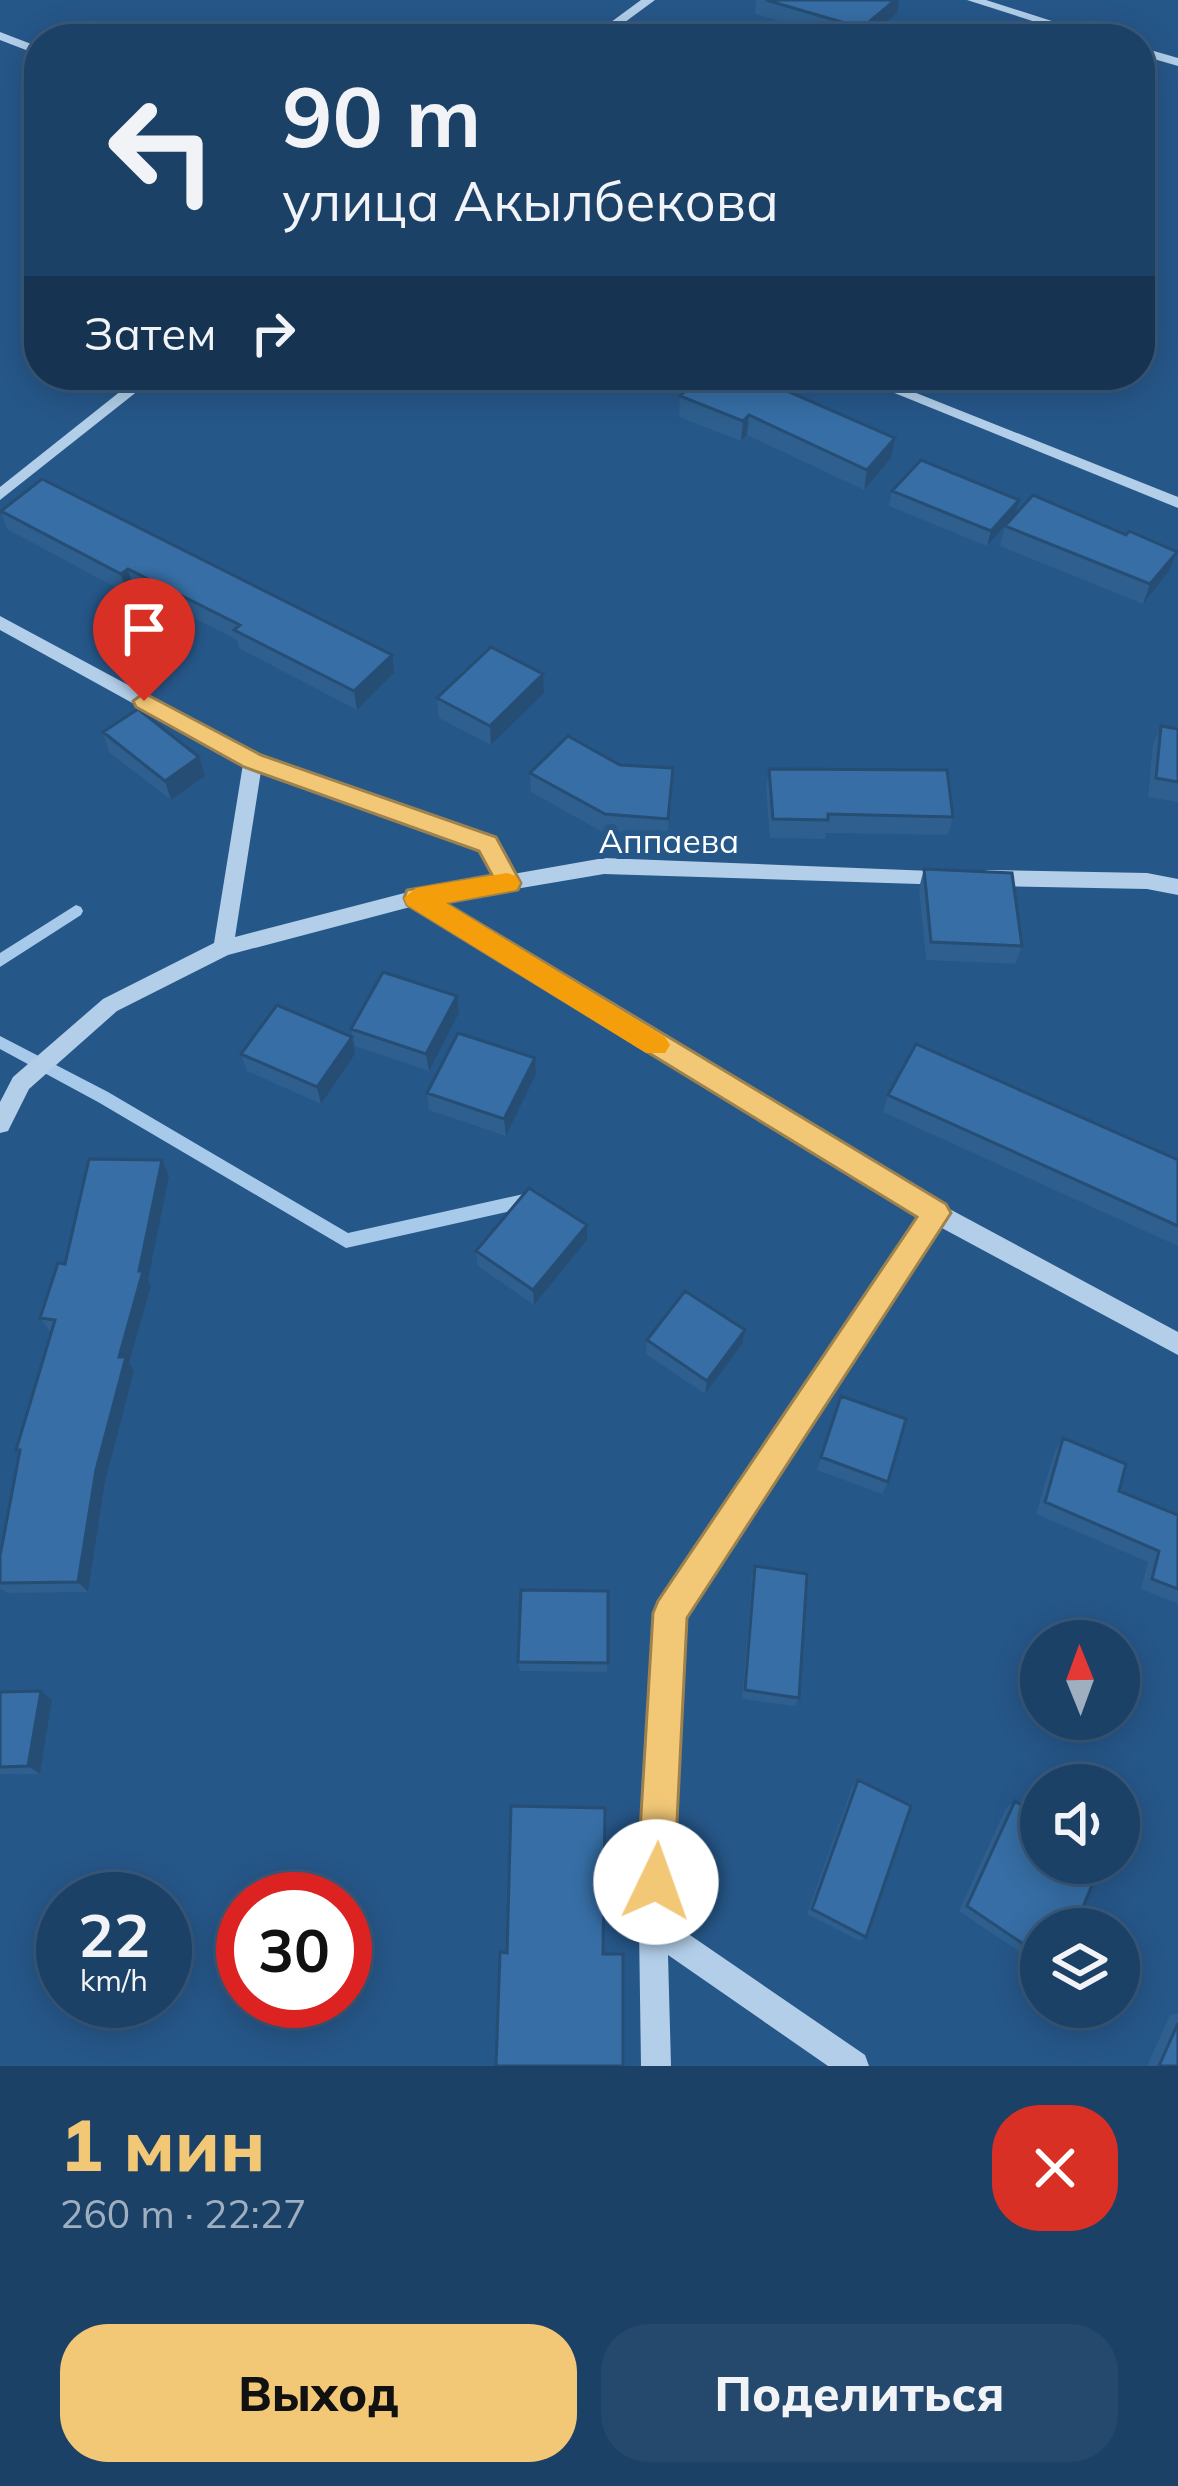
<!DOCTYPE html>
<html lang="ru">
<head>
<meta charset="utf-8">
<style>
  :root { --surface:#1c4167; --page:#25486d; --text:#f1f3f6; --muted:#a0afc0; --line:#3a5a7b; --accent:#f2c877 }
  body { margin:0; font-family:Mulish,sans-serif; background:var(--page); color:var(--text); height:100vh; display:flex; flex-direction:column; font-size:45px; white-space:nowrap }
  * { box-sizing:border-box; margin:0 }
  p { font-size:39px; color:var(--muted) }
  .icon { flex:none; width:66px; height:66px; fill:none; stroke:currentColor; stroke-width:2; stroke-linecap:round; stroke-linejoin:round }
  .map { position:relative; height:2066px; overflow:hidden }
  .details { display:flex; flex-direction:column; background:var(--surface); flex:1 }
  .details>* { flex:none }
  .banner { position:absolute; left:24px; top:24px; width:1131px; height:366px; border-radius:48px; box-shadow:0 6px 30px #0003,0 0 0 3px var(--line); background:#1c4167; color:var(--text); overflow:hidden }
  .needle { width:78px; rotate:359deg }
  .tools { position:absolute; left:1020px; top:1620px; display:grid; gap:24px }
  .tools a { display:grid; place-items:center; width:120px; height:120px; border-radius:50%; background:var(--surface); box-shadow:0 6px 30px #0003,0 0 0 3px var(--line); font-size:60px }
  .speed { position:absolute; left:36px; top:1872px; display:flex; gap:24px; font-size:60px; font-weight:700; text-align:center }
  .speed>* { display:grid; place-content:center; width:156px; height:156px; border-radius:50%; background:var(--surface); box-shadow:0 6px 30px #0003,0 0 0 3px var(--line); line-height:1 }
  .speed small { font-size:30px; font-weight:400 }
  .speed .limit { border:18px solid #d22; background:#fff; color:#111 }
  .pin { position:absolute; display:grid; place-items:center; width:102px; height:102px; color:#fff; margin:-123px -51px; border-radius:50% 50% 50% 0; rotate:-45deg; box-shadow:0 0 12px #0007 }
  .pin .icon { rotate:45deg }
  .me { position:absolute; width:132px; margin:-66px; rotate:3deg; stroke-linejoin:round; filter:drop-shadow(0 0 9px #0008) }
  .turn { display:flex; align-items:center; gap:42px; height:252px; padding:0 60px; font-size:54px }
  .turn .icon { width:156px; height:156px; stroke-width:2.5 }
  .turn b { display:block; font-size:84px; line-height:102px }
  .then { display:flex; align-items:center; height:114px; padding:0 60px; background:#0003; gap:24px; font-size:45px }
  .round { display:grid; place-items:center; flex:none; width:126px; height:126px; border-radius:48px; background:var(--page) }
  .headline { display:flex; align-items:center; justify-content:space-between; height:204px; padding:0 60px }
  h1 { font-size:72px; font-weight:800; line-height:90px; color:var(--accent) }
  .cta { display:flex; gap:24px; margin-top:auto; padding:24px 60px }
  .cta a { flex:1; height:138px; border-radius:48px; background:var(--accent); color:#111; font-size:48px; font-weight:800; line-height:138px; text-align:center }
  .cta a+a { background:var(--page); color:var(--text) }
  .map>svg:first-child { display:block }
  .lines { fill:none; stroke-linecap:round; stroke-linejoin:round }
  .stream { fill:#a7caea; fill-rule:evenodd }
  .minor { fill:#b2cee9; fill-rule:evenodd }
  .wall { fill:#2e5f8e }
  .shaded-wall { fill:#264d74 }
  .building { fill:#366ea5; stroke:#264d74; stroke-width:3 }
  .route { fill:#f2c877; stroke:#9d824d; stroke-width:3 }
  .slow { fill:#f59e0b }
  .labels { text-anchor:middle; stroke-width:12; stroke-linejoin:round; paint-order:stroke }
  .street-label { font-size:33px; fill:#fff; stroke:#265789 }
</style>
</head>
<body>
<div class="map">
<svg width="1178" height="2066" viewBox="0 0 1178 2066">
  <rect width="100%" height="100%" fill="#265789"/>
  <g class="lines">
    <path class="stream" d="M76,905L81,907L83,911L81,915L0,967V953Z
      M0,1036L108,1092L348,1233L533,1192L539,1194L541,1199L539,1204L533,1206L346,1248L98,1102L0,1049Z"/>
    <path class="minor" d="M641,0H655L602,39H588Z
      M967,0H986L1108,39H1089Z
      M0,32L39,47V55L0,40Z
      M1140,47L1178,58V66L1140,55Z
      M141,375H158L0,500V487Z
      M850,375H871L1178,497V508Z
      M0,616L260,756L494,839L513,874L604,858L957,872L960,877L957,882L950,885L604,874L439,902L944,1206L1178,1332V1355L940,1227L683,1617L668,1920L865,2055L869,2066H828L668,1955L671,2066H641L639,1927L657,1613L921,1216L414,906L228,955L117,1011L29,1089L8,1131L0,1133V1102L13,1077L103,999L214,943L243,764L0,630ZM261,771L480,849L495,877L416,890L235,937Z
      M987,870L1147,873L1178,879V895L1147,889L987,886L977,878Z"/>
  </g>
  <path class="wall" d="M756,0H899L897,13L867,39H841L755,14Z
    M601,375H636L631,387Z
    M703,375L891,458L864,490L747,435L741,441L679,417L680,396Z
    M892,491L1019,500L1015,515L1169,571L1143,604L1000,546L1005,527L987,546L889,506Z
    M1,511L394,673L357,710L239,648L237,640L133,587L126,593L7,529Z
    M544,693L491,745L439,718L437,698Z
    M1161,726L1178,729V802L1148,797L1153,745Z
    M103,732L199,757L205,776L171,800L109,752Z
    M620,765L672,788L667,838L604,833L531,792L530,773Z
    M769,769L953,817L948,835L826,833L825,839L770,838L766,788Z
    M924,869L1022,946L1015,964L926,960L919,888Z
    M459,1013L429,1071L355,1046L351,1029Z
    M352,1037L355,1054L321,1104L247,1071L241,1054Z
    M535,1058L536,1074L506,1136L429,1110L427,1093Z
    M888,1095L1178,1160V1246L883,1112Z
    M169,1176L148,1280L151,1286L129,1363L134,1371L105,1482L88,1592L7,1593L0,1588V1556L19,1454L16,1450L51,1333L40,1318L65,1264Z
    M587,1225V1240L534,1305L478,1266L476,1251Z
    M745,1330L742,1344L705,1394L646,1354L647,1340Z
    M841,1396L888,1482L882,1494L817,1470Z
    M1063,1438L1119,1491L1178,1515V1604L1141,1589L1148,1562L1036,1514L1055,1451Z
    M755,1566L799,1698L795,1706L742,1699L752,1576Z
    M608,1591L607,1672L520,1671L518,1662Z
    M0,1692L52,1700L40,1774H0Z
    M858,1780L866,1937L860,1941L807,1914L852,1787Z
    M1015,1801L1041,1929V1966L959,1911L1006,1808Z
    M1178,2013V2066H1147L1170,2015Z"/>
  <path class="shaded-wall" d="M895,0H899L897,13L867,39H861L862,28Z
    M749,415L747,435L741,441L743,421Z
    M895,438L891,458L864,490L867,470Z
    M1019,500L1015,515L987,546L991,531Z
    M1177,552L1169,571L1143,604L1150,584Z
    M128,569L133,587L126,593L121,574Z
    M392,655L394,673L357,710L354,691Z
    M543,674L544,693L491,745L490,726Z
    M199,757L205,776L171,800L165,781Z
    M457,996L459,1013L429,1071L426,1054Z
    M352,1037L355,1054L321,1104L317,1087Z
    M535,1058L536,1074L506,1136L504,1119Z
    M162,1160L169,1176L148,1280L151,1286L129,1363L134,1371L105,1482L88,1592L78,1582L96,1470Z
    M587,1225V1240L534,1305L533,1290Z
    M745,1330L742,1344L705,1394L707,1381Z
    M41,1691L52,1700L40,1774L28,1766Z"/>
  <path class="building" d="M766,0H895L862,28Z
    M703,375H750L895,438L867,470L749,415L743,421L680,396Z
    M921,460L1019,500L991,531L892,491Z
    M42,479L392,655L354,691L234,630L240,625L128,569L121,574L1,511Z
    M1033,495L1126,535L1129,531L1177,552L1150,584L1005,526Z
    M491,647L543,674L490,726L437,698Z
    M138,709L199,757L165,781L103,732Z
    M1161,726L1178,729V782L1156,778Z
    M568,736L620,765L673,768L668,819L605,814L530,773Z
    M769,769L947,770L953,817L828,814V820L773,819Z
    M924,869L1012,873L1022,946L931,942Z
    M383,972L457,996L426,1054L351,1029Z
    M277,1005L352,1037L317,1087L241,1054Z
    M458,1033L535,1058L504,1119L427,1093Z
    M916,1044L1178,1160V1226L888,1095Z
    M89,1159L162,1160L139,1271H143L119,1357H126L96,1470L78,1582L0,1583V1556L20,1450H16L55,1320L40,1318L58,1263L65,1264Z
    M529,1188L587,1225L533,1290L476,1251Z
    M685,1291L745,1330L707,1381L647,1340Z
    M841,1396L906,1419L888,1482L821,1457Z
    M1063,1438L1126,1464L1119,1491L1178,1515V1589L1152,1579L1159,1551L1045,1502Z
    M755,1566L807,1574L799,1698L745,1690Z
    M521,1590L608,1591V1663L518,1662Z
    M41,1691L28,1766L0,1767V1692Z
    M858,1780L911,1806L866,1937L812,1909Z
    M1015,1801L1041,1818V1863H1101L1074,1929H1041V1956L967,1906Z
    M511,1806L605,1808L603,1954H623V2066H496L500,1952L507,1953Z
    M1178,2023V2066H1159Z"/>
  <path class="route" d="M144,693L261,755L496,837L521,883L518,890L446,903L946,1204L951,1213L687,1618L674,1882L669,1895L656,1900L642,1895L637,1882L653,1613L658,1601L917,1217L407,905L404,898L407,890L492,875L479,851L244,767L136,707L133,701Z"/>
  <path class="slow" d="M507,873L516,876L520,883L516,890L446,903L665,1037L670,1045L665,1053H646L407,905L404,898L416,888Z"/>
  <g class="labels">
    <g class="street-label">
      <text x="669" y="853">Аппаева</text>
    </g>
  </g>
</svg>
<div class="tools">
<a><svg class="needle" viewBox="-14 -14 28 28"><path d="M0-13l5 13h-10z" fill="#e53935"/><path d="M0 13l5-13h-10z" fill="#a0afc0"/></svg></a>
<a><svg class="icon" aria-label="sound" viewBox="0 0 24 24"><path d="M4 9h4l5-4v14l-5-4H4zM17 9q2 3 0 6"/></svg></a>
<a><svg class="icon" aria-label="layers" viewBox="0 0 24 24"><path d="M12 4l9 5-9 5-9-5zM3 14l9 5 9-5"/></svg></a>
</div>
<div class="speed"><div>22<small>km/h</small></div><div class="limit">30</div></div>
<div class="pin" style="left:144px;top:701px;background:#d93025"><svg class="icon" aria-label="arrive" viewBox="0 0 24 24"><path d="M6 21V4h12l-3 4 3 4H6"/></svg></div>
<svg class="me" style="left:656px;top:1882px" viewBox="-20 -20 40 40"><circle r="19" fill="#fff"/><path d="M0-13L10 11 0 6-10 11z" fill="#f2c877"/></svg>
<div class="banner">
<div class="turn"><svg class="icon" aria-label="left" viewBox="0 0 24 24"><path d="M17 20v-9H6M10 6l-5 5 5 5"/></svg><div><b>90 m</b>улица Акылбекова</div></div>
<div class="then">Затем<svg class="icon" aria-label="right" viewBox="0 0 24 24"><path d="M7 20v-9h11M14 6l5 5-5 5"/></svg></div>
</div>
</div>
<section class="details">
<div class="headline"><div><h1>1 мин</h1><p>260 m · 22:27</p></div><a class="round" style="background:#d93025;color:#fff"><svg class="icon" aria-label="close" viewBox="0 0 24 24"><path d="M6 6l12 12M18 6L6 18"/></svg></a></div>
<div class="cta"><a>Выход</a><a>Поделиться</a></div>
</section>
</body>
</html>
